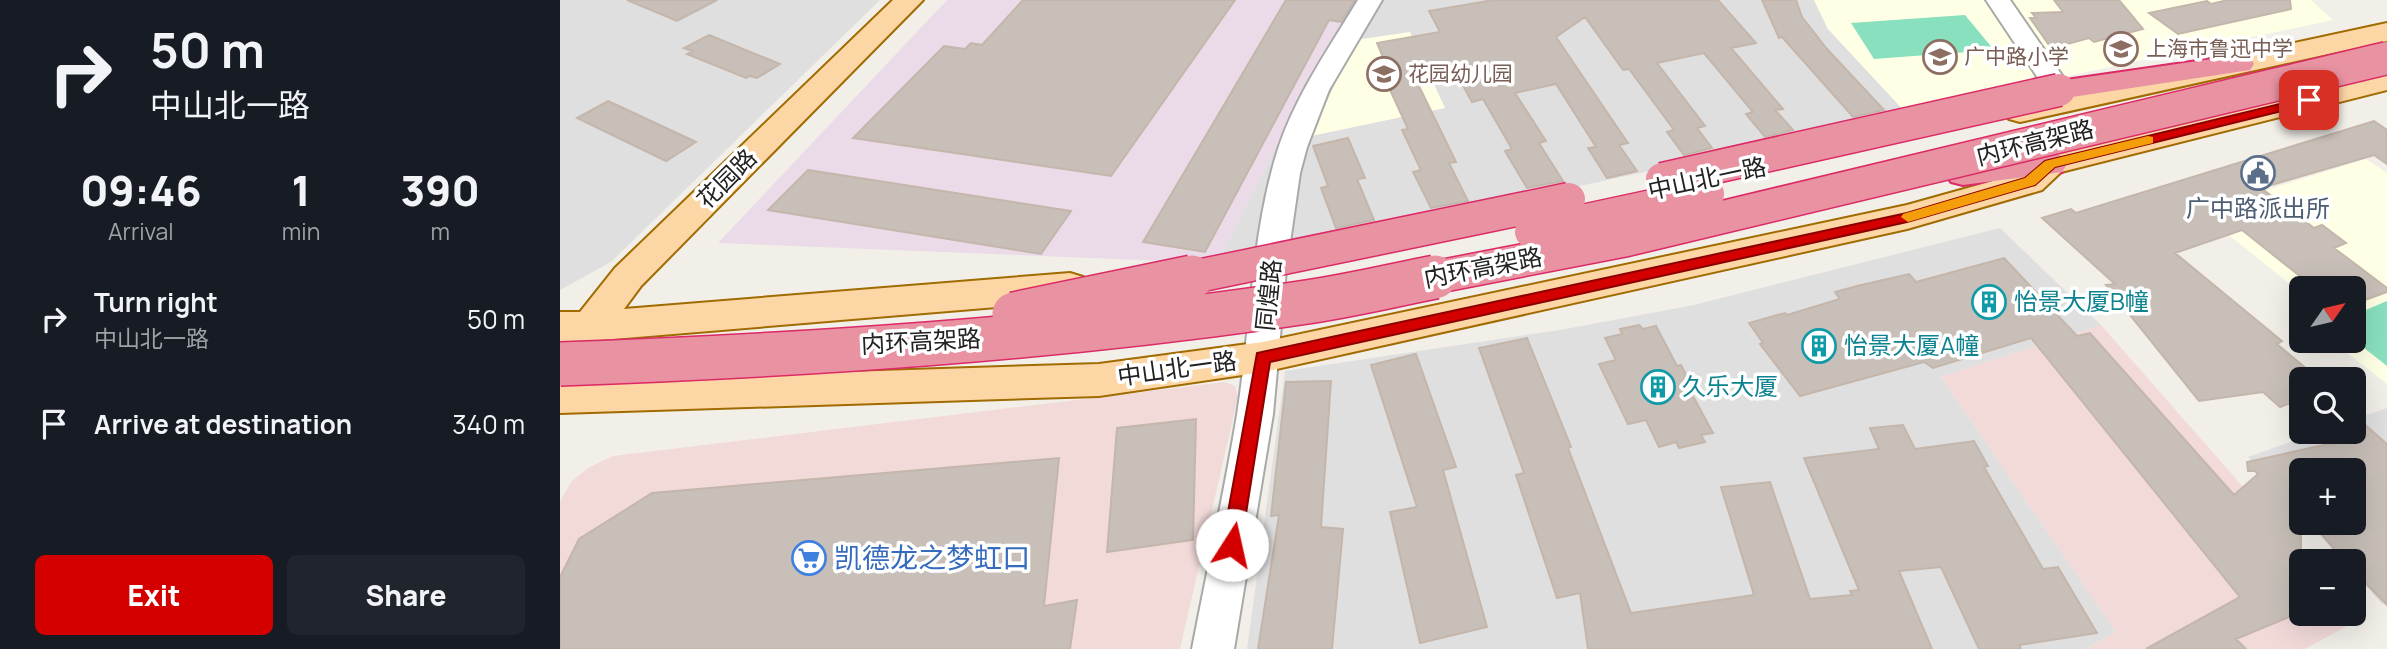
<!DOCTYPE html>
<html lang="en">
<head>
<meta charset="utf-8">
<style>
  :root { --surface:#171b24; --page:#20242c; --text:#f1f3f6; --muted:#9ea1a6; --accent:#d40000 }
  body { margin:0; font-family:Manrope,"Noto Sans SC",sans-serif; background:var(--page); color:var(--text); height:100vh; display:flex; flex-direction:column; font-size:26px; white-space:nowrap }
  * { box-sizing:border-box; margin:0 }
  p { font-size:23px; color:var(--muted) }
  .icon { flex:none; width:38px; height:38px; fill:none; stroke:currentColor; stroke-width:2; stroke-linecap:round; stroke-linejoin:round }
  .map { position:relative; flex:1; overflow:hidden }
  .panel { display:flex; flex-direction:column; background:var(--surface); width:560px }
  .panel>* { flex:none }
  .top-card { background:#171b24; color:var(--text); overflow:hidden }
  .needle { width:46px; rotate:56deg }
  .tools { position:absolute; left:1729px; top:276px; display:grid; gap:14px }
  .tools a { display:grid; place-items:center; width:77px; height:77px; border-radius:10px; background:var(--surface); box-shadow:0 7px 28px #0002; font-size:35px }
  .pin { position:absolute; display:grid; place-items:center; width:60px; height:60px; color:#fff; margin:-30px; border-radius:14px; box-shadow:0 4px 10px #0006 }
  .me { position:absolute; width:77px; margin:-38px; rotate:10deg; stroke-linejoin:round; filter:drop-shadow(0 0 5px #0008) }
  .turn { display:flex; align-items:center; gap:24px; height:147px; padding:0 35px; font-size:32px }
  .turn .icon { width:91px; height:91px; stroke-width:2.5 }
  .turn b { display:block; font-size:49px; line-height:60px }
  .eta { display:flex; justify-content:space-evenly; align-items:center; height:119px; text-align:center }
  .eta b { font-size:42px; font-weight:800; line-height:49px }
  .primary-button { display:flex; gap:14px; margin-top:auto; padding:14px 35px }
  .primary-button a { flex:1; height:80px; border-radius:10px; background:var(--accent); color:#fff; font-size:28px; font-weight:800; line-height:80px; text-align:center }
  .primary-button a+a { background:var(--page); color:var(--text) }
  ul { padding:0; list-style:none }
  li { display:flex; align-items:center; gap:21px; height:105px; padding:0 35px }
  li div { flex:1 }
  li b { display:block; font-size:26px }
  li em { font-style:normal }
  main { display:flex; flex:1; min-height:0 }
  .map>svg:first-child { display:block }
  .residential { fill:#e0dfdf }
  .commercial { fill:#f2dad9 }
  .industrial { fill:#ebdbe8 }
  .education { fill:#ffffe5 }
  .pitch { fill:#88e0be }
  .building { fill:#c7bfb8; stroke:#c4b6ab; stroke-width:2 }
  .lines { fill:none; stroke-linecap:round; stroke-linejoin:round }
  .minor-casing { stroke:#a9a9a9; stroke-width:4 }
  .major-casing { stroke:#a06b00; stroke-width:4 }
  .highway-casing { stroke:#dc2a67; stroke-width:4 }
  .minor { fill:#fff; fill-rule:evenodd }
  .major { fill:#fcd6a4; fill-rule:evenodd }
  .highway { fill:#e892a2; fill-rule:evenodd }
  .highway-bridge-far1-casing { stroke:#dc2a67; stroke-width:35; stroke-linecap:butt }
  .highway-bridge-casing { stroke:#dc2a67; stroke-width:46; stroke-linecap:butt }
  .highway-bridge-far1 { stroke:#e892a2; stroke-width:32 }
  .highway-bridge { stroke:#e892a2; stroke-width:43 }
  .route { fill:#d40000; stroke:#8a0000; stroke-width:2 }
  .slow { fill:#f59e0b }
  .labels { text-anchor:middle; stroke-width:7; stroke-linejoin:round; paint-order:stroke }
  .far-education-label { font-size:21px; fill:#785e54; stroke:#fff; text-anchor:start }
  .street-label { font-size:24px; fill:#222; stroke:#fff }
  .service-label { font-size:24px; fill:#4e5e75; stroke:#fff }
  .culture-label { font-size:24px; fill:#0d838f; stroke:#fff; text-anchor:start }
  .near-shop-label { font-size:28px; fill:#366cbe; stroke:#fff; text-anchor:start }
</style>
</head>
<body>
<main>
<section class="panel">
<div class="top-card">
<div class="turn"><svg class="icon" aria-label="right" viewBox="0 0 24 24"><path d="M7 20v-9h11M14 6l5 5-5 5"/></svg><div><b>50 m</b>中山北一路</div></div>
</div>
<div class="eta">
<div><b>09:46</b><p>Arrival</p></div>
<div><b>1</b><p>min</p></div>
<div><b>390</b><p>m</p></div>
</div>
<ul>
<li><svg class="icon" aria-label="right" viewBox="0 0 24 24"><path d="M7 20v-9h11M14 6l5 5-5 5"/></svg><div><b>Turn right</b><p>中山北一路</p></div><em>50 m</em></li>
<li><svg class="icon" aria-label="arrive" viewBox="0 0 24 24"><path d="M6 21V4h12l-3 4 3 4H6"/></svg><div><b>Arrive at destination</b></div><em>340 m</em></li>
</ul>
<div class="primary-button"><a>Exit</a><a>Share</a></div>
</section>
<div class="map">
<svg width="1827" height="649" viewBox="0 0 1827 649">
  <rect width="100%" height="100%" fill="#f2efe9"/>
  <path class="residential" d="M0,0H320L51,262L0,290Z
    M799,0H1254L1268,29L1349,116L657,263L761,58Z
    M1440,228L1541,325L1381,377L1556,632L1526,649H687L725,371L1000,330L1134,305Z
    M1827,408V602L1822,604L1794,573V562H1784L1749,523H1794V471H1741V515L1688,457L1758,432H1794V419Z"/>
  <path class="commercial" d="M1541,325L1749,562H1741V614H1794V612L1800,619L1745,649H1526L1556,632L1381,377Z
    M665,382L675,386L678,397L620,649H0V502L11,482L28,468L53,456Z"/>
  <path class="industrial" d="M387,0H799L761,58L657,263L158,243Z"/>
  <path class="education" d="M1254,0H1426L1486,84L1349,116L1268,29Z
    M1449,0H1751L1773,20L1503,77Z
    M850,32L885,108L751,136L795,40Z
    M1806,159L1827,173V384L1772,341H1794V289H1741V293L1639,211Z"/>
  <path class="pitch" d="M1405,15L1434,50L1314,59L1291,23Z
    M1827,301V366L1794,340V315Z"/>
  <path class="building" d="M67,0H157L117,21Z
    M463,0H675L551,176L293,138L384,46L405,49L411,43L422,45Z
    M726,0H795L781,22L769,20L645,252L583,242Z
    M934,0H1158L1196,43L1171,48L1223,109L1215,110L1233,130L1205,137L1186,114L1193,112L1144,53L1097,63L1145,126L1137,128L1152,148L1124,155L1107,132L1114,130L1069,69L1063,70L1025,17L996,37L1068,143L1059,145L1077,171L1047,178L1028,148L1036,147L996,84L955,93L986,141L979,143L1003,181L967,188L945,151L952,149L923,99L912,102L896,73L856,80L896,162L889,163L908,201L871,208L853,172L861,170L842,130L848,129L821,70L828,69L817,43L880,32L869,11Z
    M1202,0H1236L1242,17L1267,49L1324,110L1293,117L1222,37L1219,38Z
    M1494,0H1559L1583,29L1534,42L1529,38L1504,45L1500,42L1489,45L1470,18H1476L1472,13L1503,12Z
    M1668,0H1730L1731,9L1618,34L1589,13L1647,1L1651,4Z
    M149,35L220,64L197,78L190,76L186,78L127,54L132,51L124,48Z
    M48,101L136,142L106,161L17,118Z
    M1814,121L1827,130V164L1814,155L1701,188L1754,228L1762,225L1786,243L1774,248L1827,288V292L1794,304V289H1756L1682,230L1615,253L1722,341L1717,344L1760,380H1741V399L1720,407L1703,392L1639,401L1546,285L1555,284L1482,218L1511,209L1516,213Z
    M788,138L805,178L797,179L814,220L776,228L761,188L768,186L753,146Z
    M248,170L511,211L481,254L208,210Z
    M1444,258L1517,336L1530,333L1674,495L1698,474L1695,471H1688L1687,462L1773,443L1768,438L1783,432H1794V428L1804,424L1827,444V605L1794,571V562H1785L1752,523H1794V471H1741V612L1676,639L1686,649H1586L1680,597L1471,338L1373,368L1364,362L1240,396L1200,344L1203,343L1189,323L1225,313L1227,315L1280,299L1275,292L1297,286L1349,274L1356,282Z
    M1079,325L1083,329L1096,326L1117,366L1121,365L1132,386L1128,387L1153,433L1141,435L1145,442L1119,448L1116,442L1099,447L1086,420L1068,424L1039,364L1056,360L1045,338L1062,334L1060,329Z
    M967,338L1011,447L1008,448L1071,613L1194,595L1161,487L1210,482L1250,599L1292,595L1290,591L1299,590L1244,458L1319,449L1310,428L1343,425L1355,449L1414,441L1428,466L1424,467L1483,569L1498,567L1537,633L1459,645L1461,649H1419L1381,567L1339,571L1372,649H1028L1020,593L997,598L956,475L964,473L919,348Z
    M856,354L896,467L883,470L927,627L860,643L830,512L857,507L811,365Z
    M771,381L761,527L783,529L772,649H698L719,515L711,516L726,382Z
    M636,419L633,540L547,552L557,428Z
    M499,458L484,606L517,600L510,649H0V577L19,539L92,493Z"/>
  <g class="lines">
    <g class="minor-casing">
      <path id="minor" d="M798,0H822L769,90L747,147L740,173L726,270L713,414L674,649H632C647,571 664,493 677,415C691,327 691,234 718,149C736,95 769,48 798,0Z
        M1426,0H1450L1512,90L1508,96L1499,98L1490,96Z"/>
    </g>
    <g class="major-casing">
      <path id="major" d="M333,0H363L81,286L64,309L510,273L523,277L529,287L523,297L510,301L41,340C31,354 8,362 0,342C0,334 0,321 0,312H20L55,268Z
        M1827,23V41L1460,122L1449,119L1444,112L1449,105L1460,102Z
        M1827,72V90L1501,172L1482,190L1347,229L703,372L539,396L0,413V381L539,364L703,342L1347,205L1458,174L1478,156Z"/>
    </g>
    <g class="highway-casing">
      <path id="highway" d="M1679,55L1690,58L1694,64L1690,70L1499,99L1488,97L1484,90L1488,83L1499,81Z
        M1490,153L1502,156L1507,164L1502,172L1403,185L1391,182L1386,174L1391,166L1403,163Z"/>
    </g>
    <use href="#minor" class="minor"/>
    <use href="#major" class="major"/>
    <use href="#highway" class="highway"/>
    <g class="highway-bridge-far1-casing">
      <path id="highway-bridge-far1" d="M1102,179L1499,90
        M971,232L1148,194
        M623,279L1009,199
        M866,279L1067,240L1827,58"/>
    </g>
    <g class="highway-bridge-casing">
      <path id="highway-bridge" d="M454,314L632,277
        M0,364C247,355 495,339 740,303C785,297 830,286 875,277"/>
    </g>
    <use href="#highway-bridge-far1" class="highway-bridge-far1"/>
    <use href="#highway-bridge" class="highway-bridge"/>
  </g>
  <path class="route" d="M1749,97L1754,98V103L1495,167L1475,185L1347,222L710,362L681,545L679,551L672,553L665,551L662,545L697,353L1347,213L1465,178L1485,161Z"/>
  <path class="slow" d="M1588,136L1593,137V143L1495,167L1475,185L1348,222L1341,217L1343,214L1465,178L1485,161Z"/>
  <defs>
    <g id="school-ring" transform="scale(1.75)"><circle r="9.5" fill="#fff" stroke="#8d6e63" stroke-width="1.5"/><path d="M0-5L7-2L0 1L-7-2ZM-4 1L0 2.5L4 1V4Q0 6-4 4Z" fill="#8d6e63"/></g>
    <g id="civic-ring" transform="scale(1.75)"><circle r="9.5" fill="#fff" stroke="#5c6f8a" stroke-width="1.5"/><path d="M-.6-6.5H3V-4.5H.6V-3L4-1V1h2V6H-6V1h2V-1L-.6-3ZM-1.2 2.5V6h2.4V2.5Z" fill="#5c6f8a"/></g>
    <g id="building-ring" transform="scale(1.75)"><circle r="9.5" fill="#fff" stroke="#0f9aa8" stroke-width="1.5"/><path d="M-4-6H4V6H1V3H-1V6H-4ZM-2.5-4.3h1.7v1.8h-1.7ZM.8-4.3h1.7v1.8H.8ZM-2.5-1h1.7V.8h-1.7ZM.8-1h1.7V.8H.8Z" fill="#0f9aa8"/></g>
    <g id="supermarket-ring" transform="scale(1.75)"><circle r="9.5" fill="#fff" stroke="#3f7fe0" stroke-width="1.5"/><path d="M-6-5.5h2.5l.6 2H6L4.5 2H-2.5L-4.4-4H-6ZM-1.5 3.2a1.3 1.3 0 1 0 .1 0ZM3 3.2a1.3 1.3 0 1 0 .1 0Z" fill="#3f7fe0"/></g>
  </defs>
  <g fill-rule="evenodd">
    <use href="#school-ring" x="1561" y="49"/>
    <use href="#school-ring" x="1380" y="57"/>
    <use href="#school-ring" x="824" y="74"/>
    <use href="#civic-ring" x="1698" y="173"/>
    <use href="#building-ring" x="1429" y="302"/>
    <use href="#building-ring" x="1259" y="346"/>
    <use href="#building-ring" x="1098" y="387"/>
    <use href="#supermarket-ring" x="249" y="558"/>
  </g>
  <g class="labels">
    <g class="far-education-label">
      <text x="1586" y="56">上海市鲁迅中学</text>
      <text x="1404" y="64">广中路小学</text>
      <text x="848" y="81">花园幼儿园</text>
    </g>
    <g class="street-label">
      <text transform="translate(1475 143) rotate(-14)" y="8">内环高架路</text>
      <text transform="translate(167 179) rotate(-45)" y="8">花园路</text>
      <text transform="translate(1147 179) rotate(-12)" y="8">中山北一路</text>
      <text transform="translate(923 268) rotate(-11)" y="8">内环高架路</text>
      <text transform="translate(709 295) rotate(-84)" y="8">同煌路</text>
      <text transform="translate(361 342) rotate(-3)" y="8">内环高架路</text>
      <text transform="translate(617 369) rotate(-8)" y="8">中山北一路</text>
    </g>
    <g class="service-label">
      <text x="1698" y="217">广中路派出所</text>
    </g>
    <g class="culture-label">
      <text x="1454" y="310">怡景大厦B幢</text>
      <text x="1284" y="354">怡景大厦A幢</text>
      <text x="1122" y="395">久乐大厦</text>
    </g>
    <g class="near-shop-label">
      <text x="274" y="568">凯德龙之梦虹口</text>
    </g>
  </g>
</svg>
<div class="tools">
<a><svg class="needle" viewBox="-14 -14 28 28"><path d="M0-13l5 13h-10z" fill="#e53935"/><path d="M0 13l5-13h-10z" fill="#9ea1a6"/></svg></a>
<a><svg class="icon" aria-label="search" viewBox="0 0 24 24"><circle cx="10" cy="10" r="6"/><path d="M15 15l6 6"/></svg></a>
<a>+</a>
<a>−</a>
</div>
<div class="pin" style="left:1749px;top:100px;background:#d93025"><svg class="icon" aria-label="arrive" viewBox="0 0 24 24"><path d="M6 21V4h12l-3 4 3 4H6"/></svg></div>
<svg class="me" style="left:672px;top:545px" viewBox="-20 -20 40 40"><circle r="19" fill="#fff"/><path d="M0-13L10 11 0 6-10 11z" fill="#d40000"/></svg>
</div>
</main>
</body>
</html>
